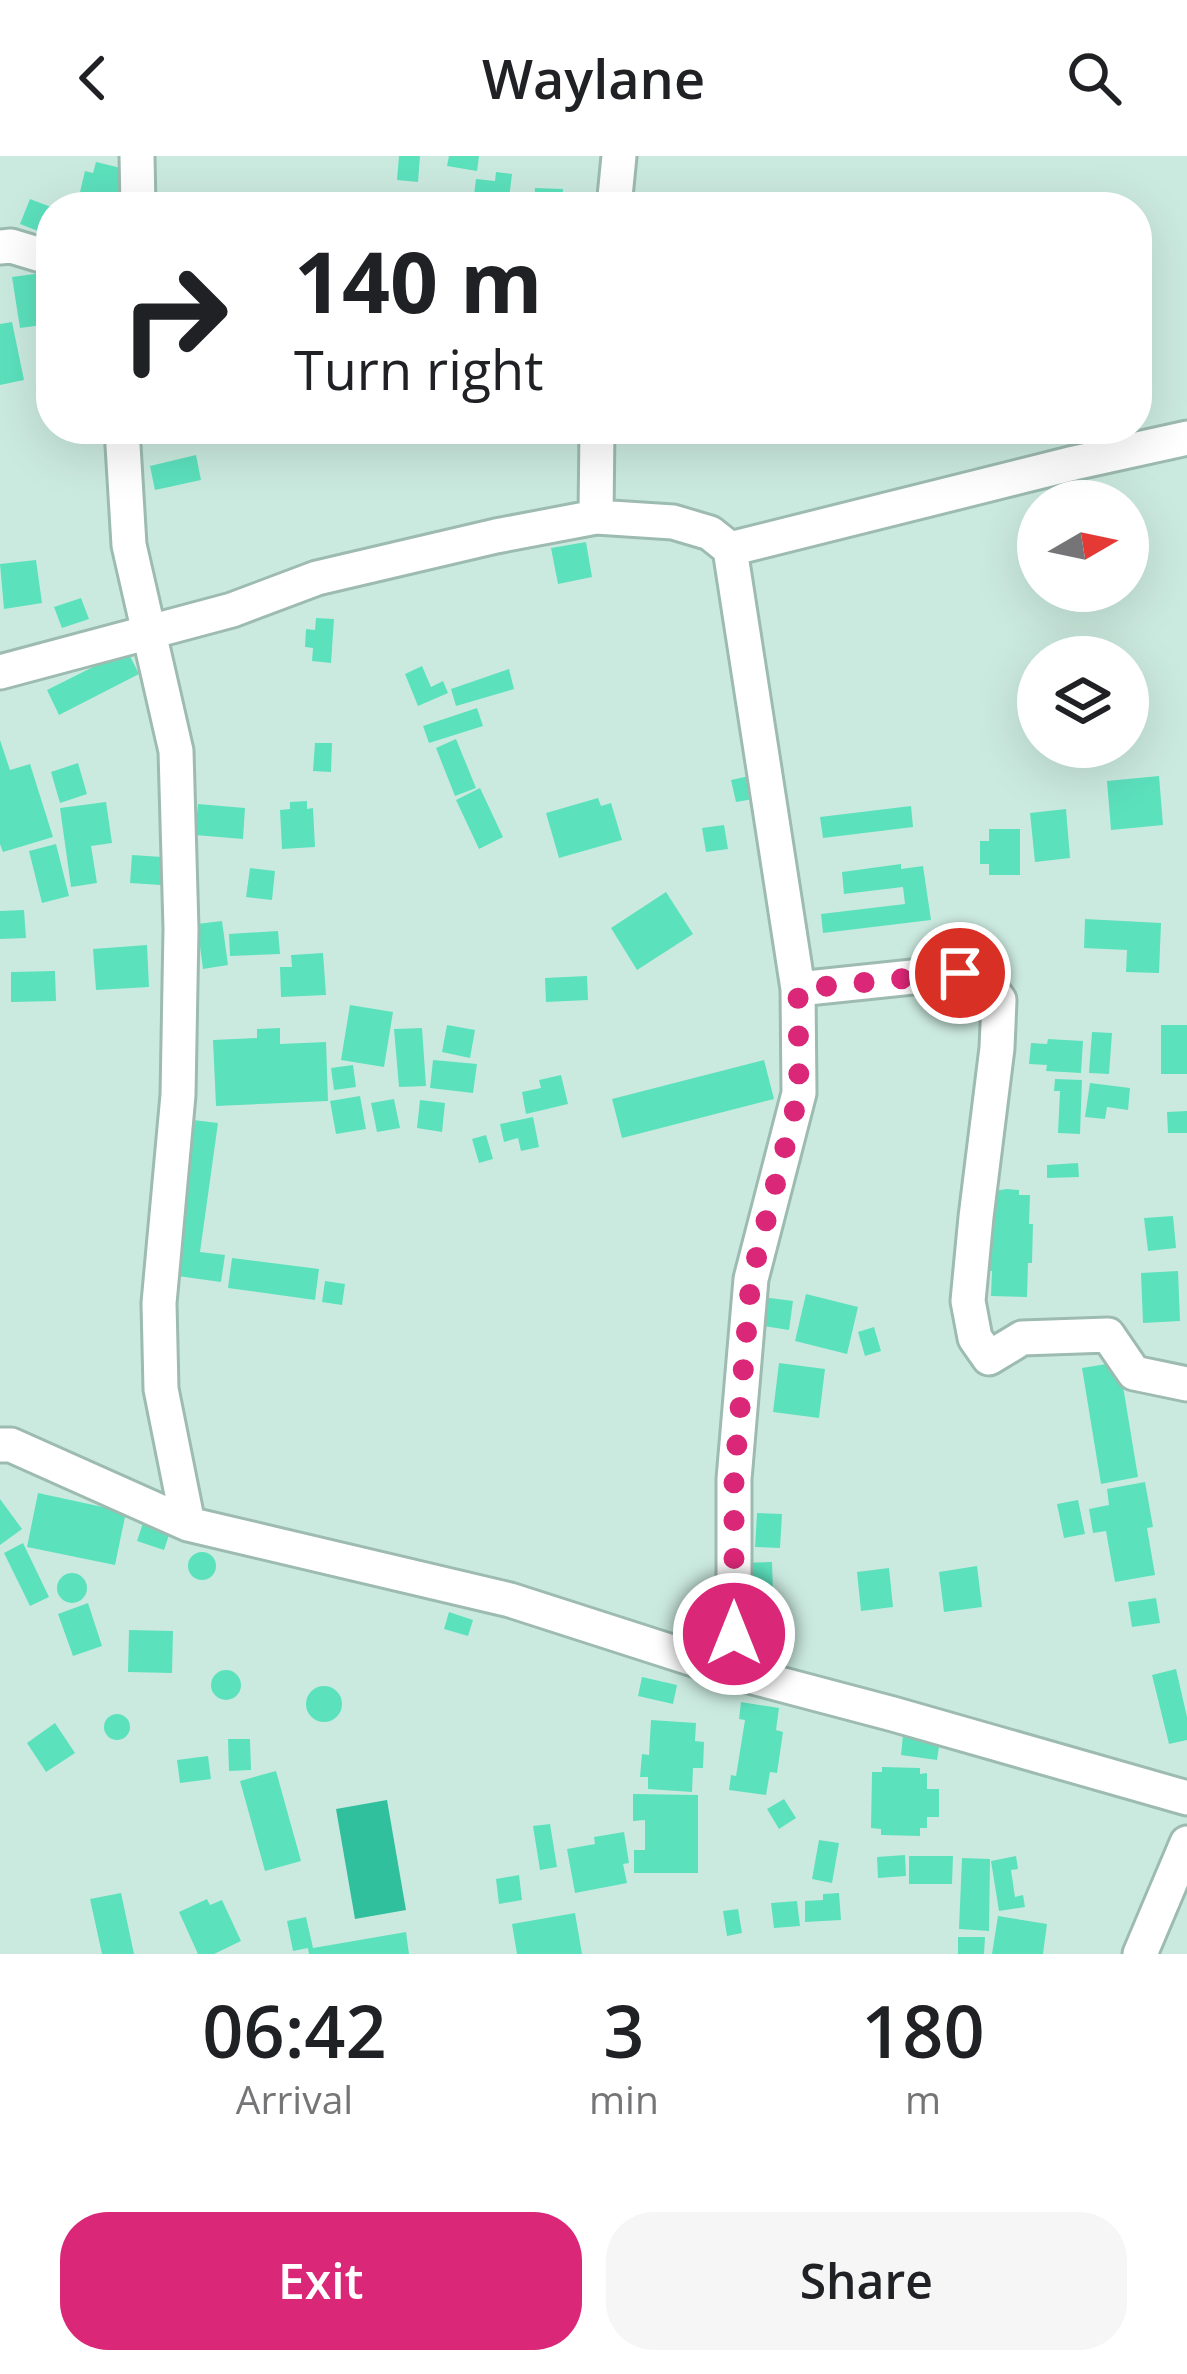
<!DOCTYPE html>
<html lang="en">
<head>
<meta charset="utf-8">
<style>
  :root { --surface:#fff; --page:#f6f6f6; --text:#202124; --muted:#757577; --accent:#db2777 }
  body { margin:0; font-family:"Open Sans",sans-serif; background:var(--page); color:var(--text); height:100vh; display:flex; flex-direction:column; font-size:45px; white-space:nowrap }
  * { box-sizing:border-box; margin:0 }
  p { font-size:39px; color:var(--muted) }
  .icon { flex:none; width:66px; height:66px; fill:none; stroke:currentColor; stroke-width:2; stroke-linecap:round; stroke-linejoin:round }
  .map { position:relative; height:1798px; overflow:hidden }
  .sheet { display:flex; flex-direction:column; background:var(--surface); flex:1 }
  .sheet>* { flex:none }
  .hud { position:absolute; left:36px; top:36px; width:1116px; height:252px; border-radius:48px; box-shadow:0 12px 48px #0002; background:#fff; color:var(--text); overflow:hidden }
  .needle { width:78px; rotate:81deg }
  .buttons { position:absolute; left:1017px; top:324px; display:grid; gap:24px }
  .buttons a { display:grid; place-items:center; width:132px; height:132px; border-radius:50%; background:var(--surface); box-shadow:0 12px 48px #0002; font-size:60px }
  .pin { position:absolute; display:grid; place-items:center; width:102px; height:102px; color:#fff; margin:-51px; border:6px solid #fff; border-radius:50%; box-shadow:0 3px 12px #0007 }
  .me { position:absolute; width:132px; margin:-66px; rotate:0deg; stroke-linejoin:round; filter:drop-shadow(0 0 9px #0008) }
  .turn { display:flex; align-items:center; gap:42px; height:252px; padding:0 60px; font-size:54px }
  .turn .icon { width:156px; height:156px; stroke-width:2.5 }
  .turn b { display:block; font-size:84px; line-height:102px }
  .eta { display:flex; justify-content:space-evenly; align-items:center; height:204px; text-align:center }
  .eta b { font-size:72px; font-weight:600; line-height:84px }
  .button { display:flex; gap:24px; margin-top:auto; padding:24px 60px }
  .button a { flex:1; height:138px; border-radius:48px; background:var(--accent); color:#fff; font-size:48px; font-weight:600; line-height:138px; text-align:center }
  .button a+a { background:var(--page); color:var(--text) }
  header { display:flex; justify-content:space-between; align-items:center; height:156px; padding:0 60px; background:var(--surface); font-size:54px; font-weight:600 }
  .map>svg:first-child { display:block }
  .water { fill:#31c09d }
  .building { fill:#5ce1bd }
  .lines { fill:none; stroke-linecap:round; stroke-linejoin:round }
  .minor-casing { stroke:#9dbbb0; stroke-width:39 }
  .minor { stroke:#fff; stroke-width:33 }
  .route { stroke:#db2777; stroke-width:21; stroke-dasharray:0 37.8 }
</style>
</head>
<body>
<header><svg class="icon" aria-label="back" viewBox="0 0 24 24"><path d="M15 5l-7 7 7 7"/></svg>Waylane<svg class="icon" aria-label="search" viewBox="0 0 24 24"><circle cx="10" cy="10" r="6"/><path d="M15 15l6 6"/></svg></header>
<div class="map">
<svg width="1187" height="1798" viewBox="0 0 1187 1798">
  <rect width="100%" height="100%" fill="#cbeadf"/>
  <path class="water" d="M387,1644L406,1754L355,1763L336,1653Z"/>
  <path class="building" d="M399,0H420L418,26L397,24Z
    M449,0H479L477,15L447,10Z
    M96,6L125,13L115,51L85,49L87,38L80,36L85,15L93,17Z
    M496,16L512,18L508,51L473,47L476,23L495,25Z
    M535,32L563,33L562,51H534Z
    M30,43L51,51V80L20,68Z
    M42,117L50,168L20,172L12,121Z
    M12,166L24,224L0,229V168Z
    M196,299L201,324L155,334L150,310Z
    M586,386L592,421L558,428L551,392Z
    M36,404L42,447L4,453L0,408Z
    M81,442L89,463L62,472L54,451Z
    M316,462L334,463L331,507L312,505L313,492L305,491L306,473L315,474Z
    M127,494L139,518L59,559L47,534Z
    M422,510L431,531L443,525L448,537L418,550L405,518Z
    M509,513L514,533L456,550L451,533Z
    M477,552L483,570L429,587L423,570Z
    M456,583L476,632L455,640L436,592Z
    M0,584L10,614L30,608L53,681L3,696L0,688Z
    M315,587H332L331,616L313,615Z
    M78,607L87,638L60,647L51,616Z
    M754,619L759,642L736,646L731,624Z
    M1159,620L1163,669L1111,674L1107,625Z
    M480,632L503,681L479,693L456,644Z
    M598,642L601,650L611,647L622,684L559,702L546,657Z
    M307,645V653L313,652L315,691L282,693L280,654L290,653V646Z
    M106,646L112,687L91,690L97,727L71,731L60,652Z
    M198,648L245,652L243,683L195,679Z
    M911,650L913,671L823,682L820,661Z
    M1066,653L1070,702L1035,706L1030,657Z
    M724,669L728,693L706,696L702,672Z
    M989,673H1020V719H989V708H980V685H989Z
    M56,688L69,740L42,747L29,695Z
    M132,699L162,701L161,729L130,727Z
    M901,708V713L923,710L931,764L823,777L821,758L905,748L903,731L844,738L842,716Z
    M250,712L275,715L272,744L246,741Z
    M666,736L693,778L637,814L611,772Z
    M24,754L26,782L0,783V755Z
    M1085,763L1161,767L1159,817L1126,816L1127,794L1084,792Z
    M222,765L228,809L203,813L197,768Z
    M278,775L280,798L230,800L229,778Z
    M147,789L149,831L96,834L93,793Z
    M323,797L326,839L281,841L280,811H292L291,799Z
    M55,815L56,845L11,846V816Z
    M587,820L588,844L546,846L545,822Z
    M350,849L393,856L384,911L341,904Z
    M447,869L475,874L470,902L442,896Z
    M1161,869H1187V918H1161Z
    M280,872V888L326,886L328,945L216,950L213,884L257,882V873Z
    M422,872L426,930L399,931L394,873Z
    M1092,876L1112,877L1109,918L1089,917Z
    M1048,883L1083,885L1081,917L1046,915L1047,909L1029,908L1031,887L1047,888Z
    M433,904L477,908L473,937L430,932Z
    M764,904L774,943L622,982L612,943Z
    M353,909L356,931L334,934L331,912Z
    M561,919L568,948L526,958L522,936L541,932L539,924Z
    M1055,923L1082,924L1080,978L1058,977L1060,935H1054Z
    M1090,927L1130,932L1128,954L1107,951L1105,963L1085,961Z
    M360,940L366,973L336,978L330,945Z
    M394,943L400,972L377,976L371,947Z
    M420,944L445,947L442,976L417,972Z
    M1187,955V977H1168L1167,956Z
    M533,961L539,991L521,995L518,982L504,986L500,968Z
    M185,963L218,967L200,1096L225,1099L221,1126L163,1118Z
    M486,979L493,1003L479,1007L472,983Z
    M1078,1007L1079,1021L1047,1022V1009Z
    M1007,1033L1019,1034V1039H1030L1029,1068H1033L1032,1107H1028L1027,1141L991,1140L992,1115H987L988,1061H993L994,1035Z
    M1173,1060L1176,1092L1148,1095L1144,1062Z
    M232,1102L319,1113L315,1144L228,1132Z
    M1178,1115L1180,1165L1143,1167L1141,1117Z
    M325,1125L345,1128L342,1149L322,1146Z
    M806,1138L858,1151L847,1198L795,1185Z
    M762,1141L793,1145L789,1174L758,1169Z
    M874,1171L881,1195L865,1200L858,1176Z
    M1119,1206L1138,1321L1101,1328L1082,1212Z
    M779,1207L825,1213L819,1262L773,1256Z
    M1145,1326L1153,1371L1147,1372L1155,1419L1115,1426L1106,1375L1093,1377L1089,1353L1109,1349L1107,1333Z
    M38,1337L126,1356L115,1409L27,1391Z
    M0,1343L22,1373L0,1389Z
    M1078,1344L1085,1378L1064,1382L1057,1348Z
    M757,1357L782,1358L780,1392L755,1391Z
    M145,1361L172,1370L164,1394L137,1385Z
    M23,1387L49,1441L30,1450L4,1397Z
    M188 1410a14 14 0 1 1 28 0a14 14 0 1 1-28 0Z
    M772,1406L773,1438L745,1439L744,1407Z
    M977,1410L982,1451L944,1456L939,1416Z
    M889,1412L893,1451L861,1455L857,1416Z
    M57 1432a15 15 0 1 1 30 0a15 15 0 1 1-30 0Z
    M1156,1442L1160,1467L1132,1471L1128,1446Z
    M88,1447L102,1490L73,1500L58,1458Z
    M449,1456L473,1464L468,1480L444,1473Z
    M129,1474L173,1475L172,1517L128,1516Z
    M1176,1513L1187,1561V1584L1169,1588L1152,1519Z
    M211 1529a15 15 0 1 1 30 0a15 15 0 1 1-30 0Z
    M642,1521L677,1529L673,1548L638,1540Z
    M306 1548a18 18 0 1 1 36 0a18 18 0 1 1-36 0Z
    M741,1546L779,1552L776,1574L783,1576L777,1617L770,1616L766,1639L729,1634L731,1619L736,1620L745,1564L739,1563Z
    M104 1571a13 13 0 1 1 26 0a13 13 0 1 1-26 0Z
    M651,1564L696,1567L695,1585L704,1586L703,1612H693L692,1636L648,1633V1621H640L642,1598L649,1599Z
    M55,1567L75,1597L46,1616L27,1587Z
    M903,1579L940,1584L937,1604L901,1599Z
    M228,1583H250L251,1614L229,1615Z
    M208,1600L211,1623L180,1627L177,1604Z
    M882,1611L920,1612V1618L927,1617V1633H939V1661H927V1672H920V1680L881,1679V1673L871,1672L872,1616H882Z
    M276,1615L301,1705L265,1715L240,1625Z
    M633,1638L698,1639V1717H634V1694H645V1664L633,1665Z
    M784,1643L796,1662L779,1673L767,1653Z
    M550,1668L557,1711L540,1714L533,1670Z
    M624,1676L629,1707L623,1708L627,1727L575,1737L567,1693L595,1688L594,1681Z
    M819,1684L839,1687L832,1727L812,1723Z
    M905,1699L906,1720L878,1722L877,1701Z
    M909,1700H953L952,1728H909Z
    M1016,1700L1018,1713L1011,1714L1015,1741L1023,1739L1025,1751L999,1755L991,1705Z
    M962,1702L990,1703L989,1775L959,1773Z
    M519,1719L522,1744L499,1748L496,1723Z
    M121,1737L134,1798H102L90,1743Z
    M839,1737L841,1764L805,1766V1745L823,1744V1738Z
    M207,1743L210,1749L222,1744L241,1785L214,1798H198L179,1756Z
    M797,1745L800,1770L774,1772L771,1747Z
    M738,1753L742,1777L727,1780L723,1755Z
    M575,1757L582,1798H517L512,1768Z
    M998,1760L1047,1768L1043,1798H992Z
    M306,1761L313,1792L406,1776L409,1798H309L308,1792L293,1795L287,1765Z
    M958,1781H985L984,1798H958Z"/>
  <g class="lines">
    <g class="minor-casing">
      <path id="minor" d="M137,0L138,51
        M614,51L619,0
        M0,91L11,90L51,102
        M122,273L129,389L176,595L181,773L178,939L159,1147L161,1233L188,1368
        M596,361L597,273
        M730,393L1074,307L1187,282
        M0,516L232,454L317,422L496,380L596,361L673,366L710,377L730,393L798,833L799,937L751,1123L734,1323V1516
        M798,833L960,816L984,824L999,844L997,892L976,1061L968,1145L975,1182L989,1202L1022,1182L1108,1179L1134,1217L1187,1228
        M0,1289H11L188,1368L510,1444L734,1516L893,1558L1187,1642
        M1140,1798L1187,1687"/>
    </g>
    <use href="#minor" class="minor"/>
  </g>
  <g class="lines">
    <path class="route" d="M734,1478V1323L751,1123L799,937L798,833L960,817"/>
  </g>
</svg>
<div class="buttons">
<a><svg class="needle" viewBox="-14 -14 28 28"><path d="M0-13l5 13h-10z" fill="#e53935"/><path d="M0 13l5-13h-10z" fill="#757577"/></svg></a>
<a><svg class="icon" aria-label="layers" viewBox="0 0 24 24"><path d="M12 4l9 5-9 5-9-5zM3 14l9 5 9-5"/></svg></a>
</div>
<div class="pin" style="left:960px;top:817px;background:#d93025"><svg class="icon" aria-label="arrive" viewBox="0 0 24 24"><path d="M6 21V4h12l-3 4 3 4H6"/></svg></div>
<svg class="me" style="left:734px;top:1478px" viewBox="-20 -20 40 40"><circle r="17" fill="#db2777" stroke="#fff" stroke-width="3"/><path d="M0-11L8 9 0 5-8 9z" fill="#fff"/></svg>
<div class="hud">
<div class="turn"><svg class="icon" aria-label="right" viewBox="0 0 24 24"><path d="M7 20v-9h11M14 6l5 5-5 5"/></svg><div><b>140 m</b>Turn right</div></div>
</div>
</div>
<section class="sheet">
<div class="eta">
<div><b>06:42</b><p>Arrival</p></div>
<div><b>3</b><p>min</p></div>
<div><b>180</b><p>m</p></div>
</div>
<div class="button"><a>Exit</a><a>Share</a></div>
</section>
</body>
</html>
